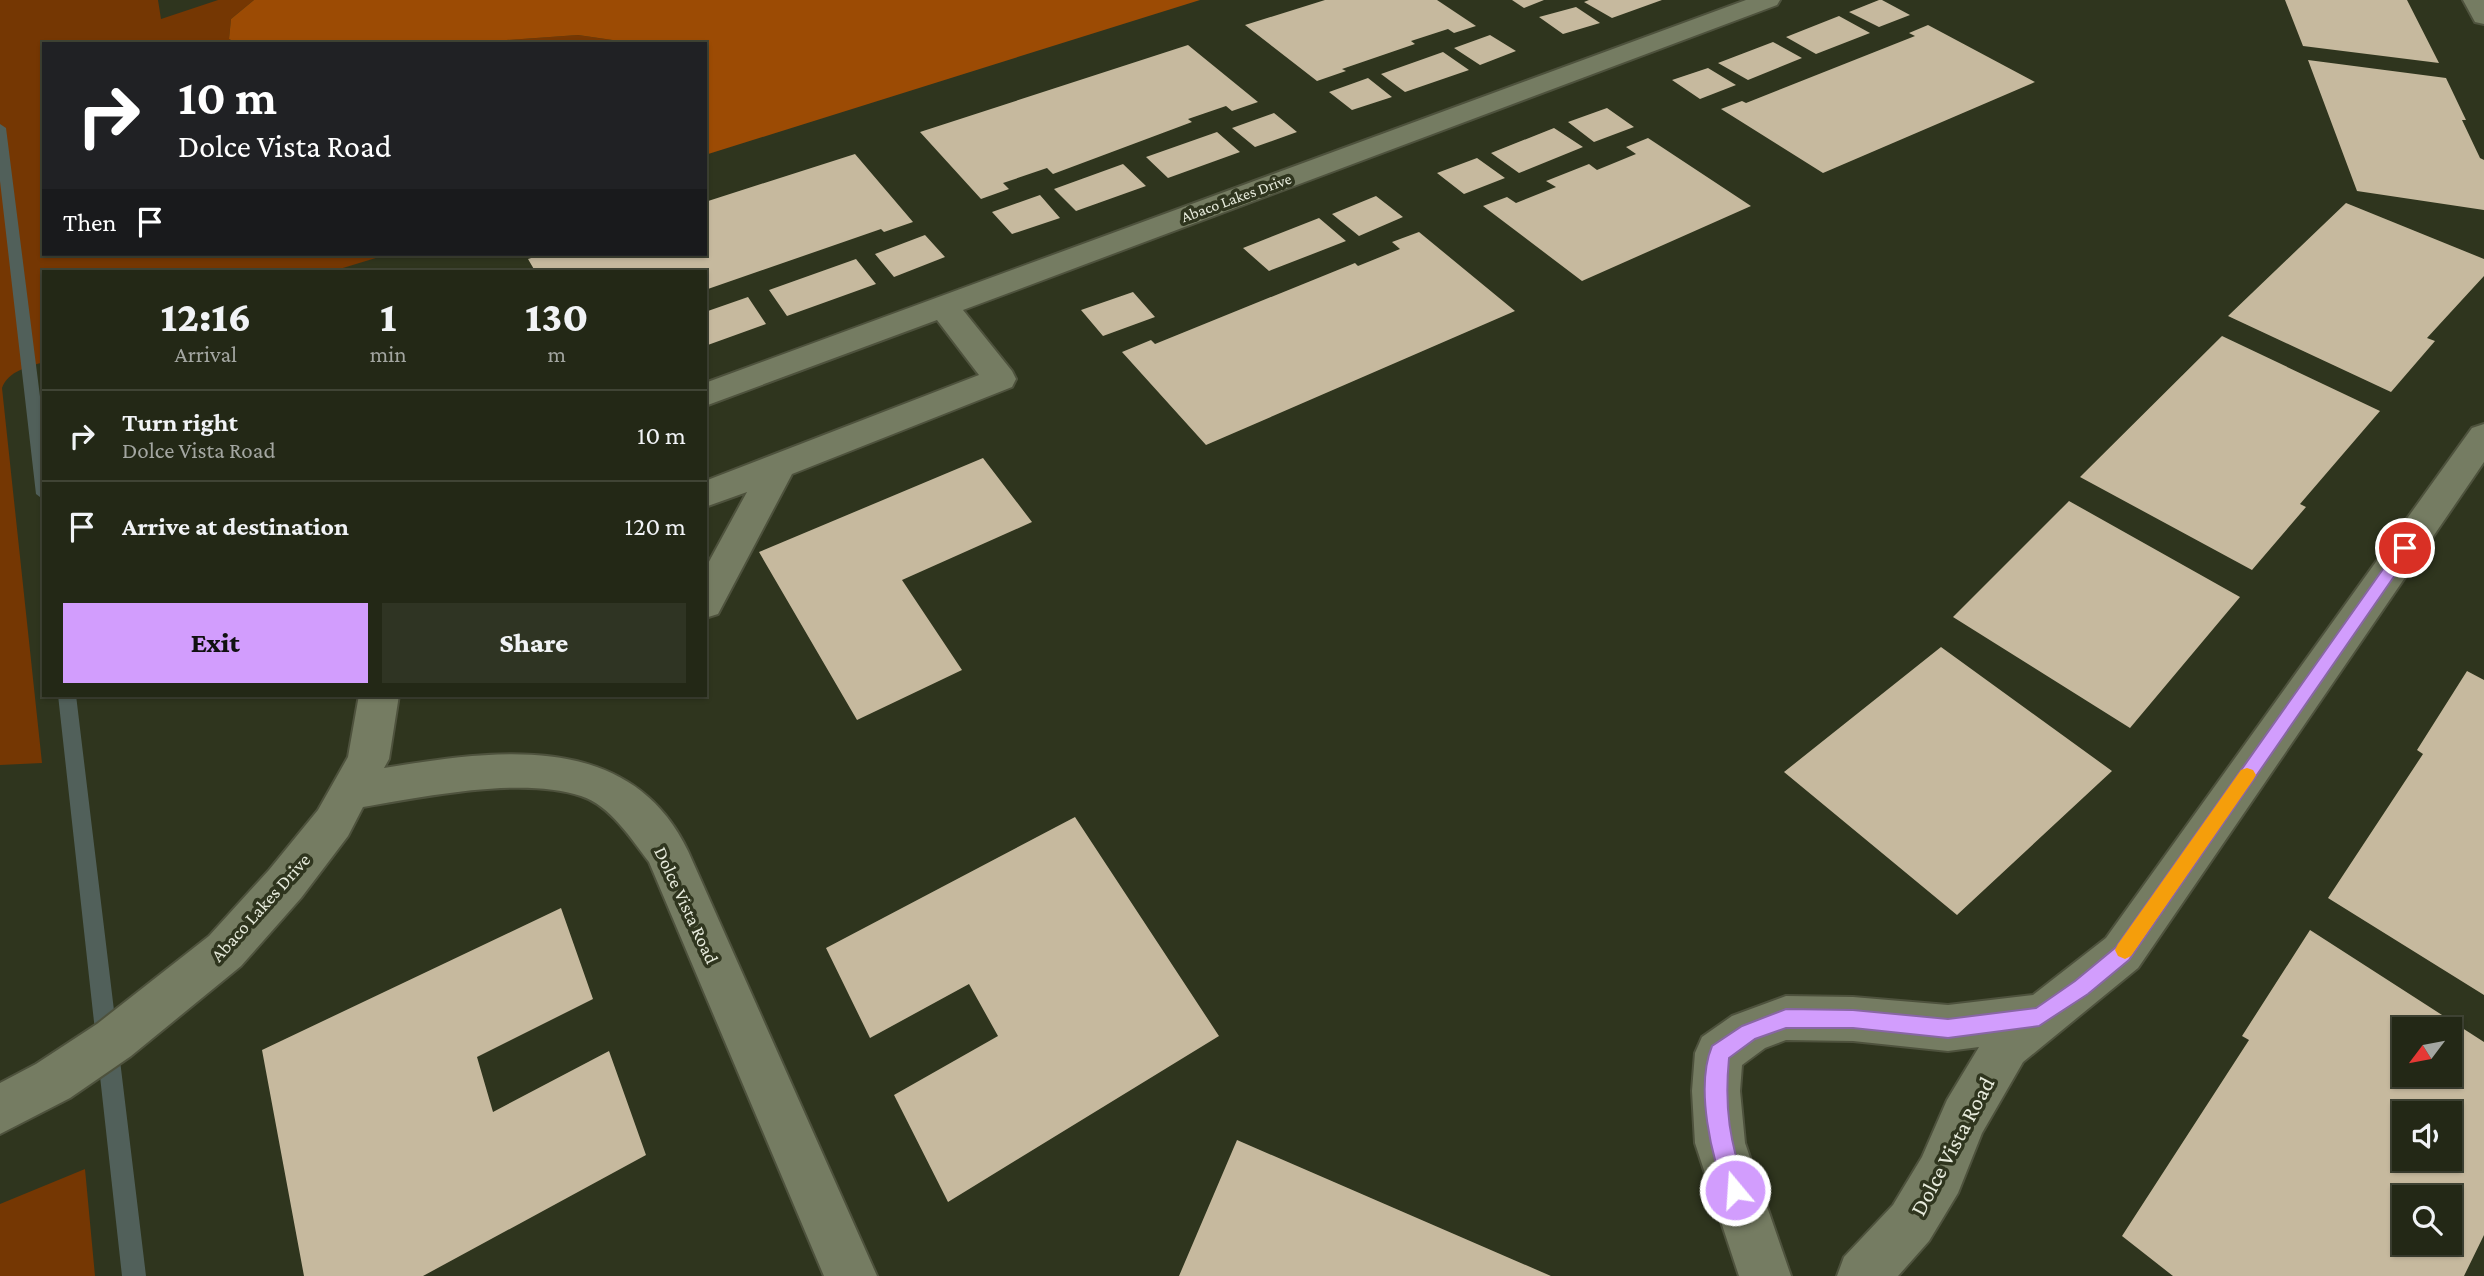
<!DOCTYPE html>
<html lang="en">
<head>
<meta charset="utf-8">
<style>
  :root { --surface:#232816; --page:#2f3423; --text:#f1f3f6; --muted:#a3a6a1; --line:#404435; --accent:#d29dfd }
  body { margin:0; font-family:"Crimson Pro",serif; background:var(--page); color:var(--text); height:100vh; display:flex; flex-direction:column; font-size:26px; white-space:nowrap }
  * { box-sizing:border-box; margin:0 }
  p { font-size:23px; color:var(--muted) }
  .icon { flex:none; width:38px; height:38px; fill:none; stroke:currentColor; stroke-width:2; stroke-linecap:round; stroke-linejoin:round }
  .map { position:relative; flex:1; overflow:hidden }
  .panel { position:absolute; left:42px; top:270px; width:665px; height:427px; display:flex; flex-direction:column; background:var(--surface); border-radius:0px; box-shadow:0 2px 5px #0004,0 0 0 2px var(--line) }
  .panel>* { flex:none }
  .banner { position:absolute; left:42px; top:42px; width:665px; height:214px; border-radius:0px; box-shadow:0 2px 5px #0004,0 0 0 2px var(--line); background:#202124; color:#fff; overflow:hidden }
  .needle { width:46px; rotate:238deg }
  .fabs { position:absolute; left:2392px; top:1017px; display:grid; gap:14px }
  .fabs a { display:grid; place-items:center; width:70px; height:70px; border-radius:0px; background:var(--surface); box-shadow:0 2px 5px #0004,0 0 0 2px var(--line); font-size:35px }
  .pin { position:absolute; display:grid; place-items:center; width:60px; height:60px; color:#fff; margin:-30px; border:4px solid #fff; border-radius:50%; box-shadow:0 2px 7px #0007 }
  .me { position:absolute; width:77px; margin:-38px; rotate:342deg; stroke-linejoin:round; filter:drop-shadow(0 0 5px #0008) }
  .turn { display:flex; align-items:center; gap:24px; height:147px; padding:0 21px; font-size:32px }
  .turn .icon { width:91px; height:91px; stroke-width:2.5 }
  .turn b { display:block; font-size:49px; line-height:60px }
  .then { display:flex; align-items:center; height:66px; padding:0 21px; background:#0003; gap:14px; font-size:26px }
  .eta { display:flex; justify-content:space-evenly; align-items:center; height:119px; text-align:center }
  .eta b { font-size:42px; font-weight:800; line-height:49px }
  .primary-button { display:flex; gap:14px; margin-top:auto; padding:14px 21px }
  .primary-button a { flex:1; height:80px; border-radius:0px; background:var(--accent); color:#111; font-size:28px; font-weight:800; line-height:80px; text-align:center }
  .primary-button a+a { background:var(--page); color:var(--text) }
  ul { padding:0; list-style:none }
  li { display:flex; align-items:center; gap:21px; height:91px; padding:0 21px; border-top:2px solid var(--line) }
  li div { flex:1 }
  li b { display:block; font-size:26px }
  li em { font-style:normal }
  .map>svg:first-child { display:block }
  .green { fill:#753703 }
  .forest { fill:#9c4b04 }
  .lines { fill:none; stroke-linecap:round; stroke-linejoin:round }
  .stream { fill:#51605a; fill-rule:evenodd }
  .building { fill:#c6b99e; fill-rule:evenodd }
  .minor-casing { stroke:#4e523d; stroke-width:4 }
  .minor { fill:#757c62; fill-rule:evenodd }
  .route { fill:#d29dfd; stroke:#8866a4; stroke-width:2 }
  .slow { fill:#f59e0b }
  .labels { text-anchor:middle; stroke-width:7; stroke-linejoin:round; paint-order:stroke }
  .far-street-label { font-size:16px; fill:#e6eadb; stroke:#2f351e }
  .street-label { font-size:19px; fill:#e6eadb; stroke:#2f351e }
  .near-street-label { font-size:23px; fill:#e6eadb; stroke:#2f351e }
</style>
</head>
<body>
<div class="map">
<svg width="2484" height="1276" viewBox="0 0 2484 1276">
  <rect width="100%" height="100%" fill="#2f351e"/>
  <path class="green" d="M0,0H158L161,19L218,0H254L231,19L229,39L239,44H44V254H389L333,271H44V362C28,367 8,371 2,388L42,763L0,765Z
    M578,35L640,44H449Z
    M85,1169L95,1276H0V1204Z"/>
  <path class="forest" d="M254,0H1200L705,155V44H640L578,35L449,44H239L229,39L231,19Z"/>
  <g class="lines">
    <path class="stream" d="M0,124L6,128L44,428V500L36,494L0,181Z
      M58,695H76L146,1276H122Z"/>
  </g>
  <path class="building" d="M1325,0H1437L1476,26L1454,33L1448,29L1411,41L1415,44L1342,69L1346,71L1317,81L1245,25Z
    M1512,0H1544L1524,8Z
    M1589,0H1662L1612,18L1584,2Z
    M1879,0H1882L1910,15L1879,27L1849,12Z
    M2285,0H2407L2439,63L2303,46Z
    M1576,7L1600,23L1563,34L1539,17Z
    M1839,16L1870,33L1816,54L1786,37Z
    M1928,25L2035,82L1823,173L1721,109L1742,101L1746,103L1915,36L1909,33Z
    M1490,35L1516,51L1480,65L1454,48Z
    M1773,42L1802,58L1748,80L1718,63Z
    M1188,45L1258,102L1232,111L1226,106L1188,119L1192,122L1053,174L1047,168L1003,183L1009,189L981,199L920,132Z
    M1443,52L1469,70L1405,92L1381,74Z
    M2308,60L2446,78L2466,120H2462L2480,158L2484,160V210L2357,191Z
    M1708,68L1736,85L1700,99L1672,80Z
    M1368,78L1392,97L1352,110L1329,92Z
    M1607,108L1634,127L1594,142L1568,122Z
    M1274,113L1297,132L1255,147L1232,128Z
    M1554,128L1583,147L1519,173L1491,153Z
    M1217,132L1240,152L1168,178L1146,157Z
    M1648,138L1751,206L1582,281L1483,206L1507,197L1516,203L1556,187L1546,181L1589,164L1597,170L1636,154L1626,147Z
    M855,154L913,222L884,232L881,229L705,290V271H535L528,259L544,254H705V202Z
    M1477,158L1505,178L1464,194L1437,173Z
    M1123,164L1146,186L1076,211L1054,189Z
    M1040,195L1060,218L1012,234L992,212Z
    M1376,196L1403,217L1359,236L1332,214Z
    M2346,203L2484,259V276L2427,338L2435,341L2391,392L2228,316Z
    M1319,218L1346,241L1269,271L1243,248Z
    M1419,232L1515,311L1206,445L1122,352L1151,340L1155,344L1355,263L1358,266L1400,249L1392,242Z
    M925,235L945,257L894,277L875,254Z
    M856,259L876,284L787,316L769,290Z
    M1133,292L1155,317L1103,336L1081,310Z
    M748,297L766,324L705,346V312Z
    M2222,336L2380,411L2300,504L2306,507L2252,570L2080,477Z
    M983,458L1032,522L902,580L962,670L857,720L759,552Z
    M2069,501L2240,597L2130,728L1953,617Z
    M1941,647L2112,771L1957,915L1784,772Z
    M2467,671L2484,680V995L2328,898L2423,754L2417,750Z
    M1075,817L1219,1036L948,1202L894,1095L998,1036L969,984L870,1038L826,948Z
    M561,908L593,999L477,1057L493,1112L609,1051L646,1155L423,1276H304L262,1050Z
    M2310,930L2484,1042V1235L2464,1276H2173L2122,1236L2249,1040L2242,1036ZM2404,1029H2450V1074H2404ZM2404,1113H2450V1158H2404ZM2404,1197H2450V1242H2404Z
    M1237,1140L1551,1276H1179Z"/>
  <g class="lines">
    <g class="minor-casing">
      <path id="minor" d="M1746,0H1780L1777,5L963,310L1012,371L1016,379L1012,387L792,474L718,614L705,618V569L747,492L705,507V481L979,375L937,320L705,406V383Z
        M2463,0H2484V24L2475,22Z
        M2484,424V462L2138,968L2023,1062L1982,1133L1958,1193L1929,1241L1898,1276H1837L1844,1257L1893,1205L1922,1157L1947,1100L1979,1047L1948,1051L1853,1041L1786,1040L1765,1048L1742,1065L1740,1091L1745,1143L1791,1276H1739L1695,1143L1692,1091L1695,1053L1702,1037L1732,1016L1786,996L1853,997L1948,1005L2033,995L2106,938L2472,428Z
        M359,695H399L389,759L384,768C493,750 630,729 688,851L877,1276H824L649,862C632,840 610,805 581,796C522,776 424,797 363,807L348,836L301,898L241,966L131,1056L70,1098L0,1134V1083L36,1064L97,1024L209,936L269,870L318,810L348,757Z"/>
    </g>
    <use href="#minor" class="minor"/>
  </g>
  <path class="route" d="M2405,543L2411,545L2413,548L2411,552L2129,960L2088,994L2039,1026L1948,1038L1853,1028H1786L1755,1039L1729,1058C1724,1109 1730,1142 1746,1190L1743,1197L1735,1200L1728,1197C1711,1158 1695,1087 1712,1046L1742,1026L1786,1009L1853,1010L1948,1019L2036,1008L2075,981L2116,947L2400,545Z"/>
  <path class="slow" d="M2247,768L2253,770L2256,775L2253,780L2131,956L2125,959L2118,956L2115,950L2118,944L2241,770Z"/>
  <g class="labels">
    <g class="far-street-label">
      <text transform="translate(1236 197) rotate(-20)" y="6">Abaco Lakes Drive</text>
    </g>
    <g class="street-label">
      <text transform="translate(687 905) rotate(65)" y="7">Dolce Vista Road</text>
      <text transform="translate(260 907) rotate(-48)" y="7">Abaco Lakes Drive</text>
    </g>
    <g class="near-street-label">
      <text transform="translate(1952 1146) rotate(-62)" y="8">Dolce Vista Road</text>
    </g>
  </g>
</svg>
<div class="fabs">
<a><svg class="needle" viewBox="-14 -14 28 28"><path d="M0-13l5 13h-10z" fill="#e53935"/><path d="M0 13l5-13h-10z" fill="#a3a6a1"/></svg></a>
<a><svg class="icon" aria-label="sound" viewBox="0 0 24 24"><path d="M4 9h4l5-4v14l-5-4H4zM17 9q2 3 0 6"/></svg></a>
<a><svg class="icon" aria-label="search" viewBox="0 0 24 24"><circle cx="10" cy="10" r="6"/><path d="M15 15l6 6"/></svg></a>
</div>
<div class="pin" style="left:2405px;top:548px;background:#d93025"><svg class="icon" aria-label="arrive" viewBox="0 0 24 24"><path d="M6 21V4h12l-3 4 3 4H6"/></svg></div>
<svg class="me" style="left:1735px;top:1190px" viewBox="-20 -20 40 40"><circle r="17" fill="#d29dfd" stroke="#fff" stroke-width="3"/><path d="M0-11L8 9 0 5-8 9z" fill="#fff"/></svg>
<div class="banner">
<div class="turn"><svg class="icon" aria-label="right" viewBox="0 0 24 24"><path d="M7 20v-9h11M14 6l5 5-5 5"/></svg><div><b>10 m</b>Dolce Vista Road</div></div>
<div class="then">Then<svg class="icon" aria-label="arrive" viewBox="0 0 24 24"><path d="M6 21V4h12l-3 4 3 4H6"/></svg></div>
</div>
<section class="panel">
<div class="eta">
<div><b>12:16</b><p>Arrival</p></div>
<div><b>1</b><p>min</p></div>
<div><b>130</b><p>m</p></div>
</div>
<ul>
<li><svg class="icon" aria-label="right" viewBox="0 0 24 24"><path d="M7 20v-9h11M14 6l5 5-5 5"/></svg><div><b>Turn right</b><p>Dolce Vista Road</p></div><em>10 m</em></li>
<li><svg class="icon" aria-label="arrive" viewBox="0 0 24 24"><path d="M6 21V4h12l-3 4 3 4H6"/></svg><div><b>Arrive at destination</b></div><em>120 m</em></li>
</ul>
<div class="primary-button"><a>Exit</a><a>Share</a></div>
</section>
</div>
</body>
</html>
